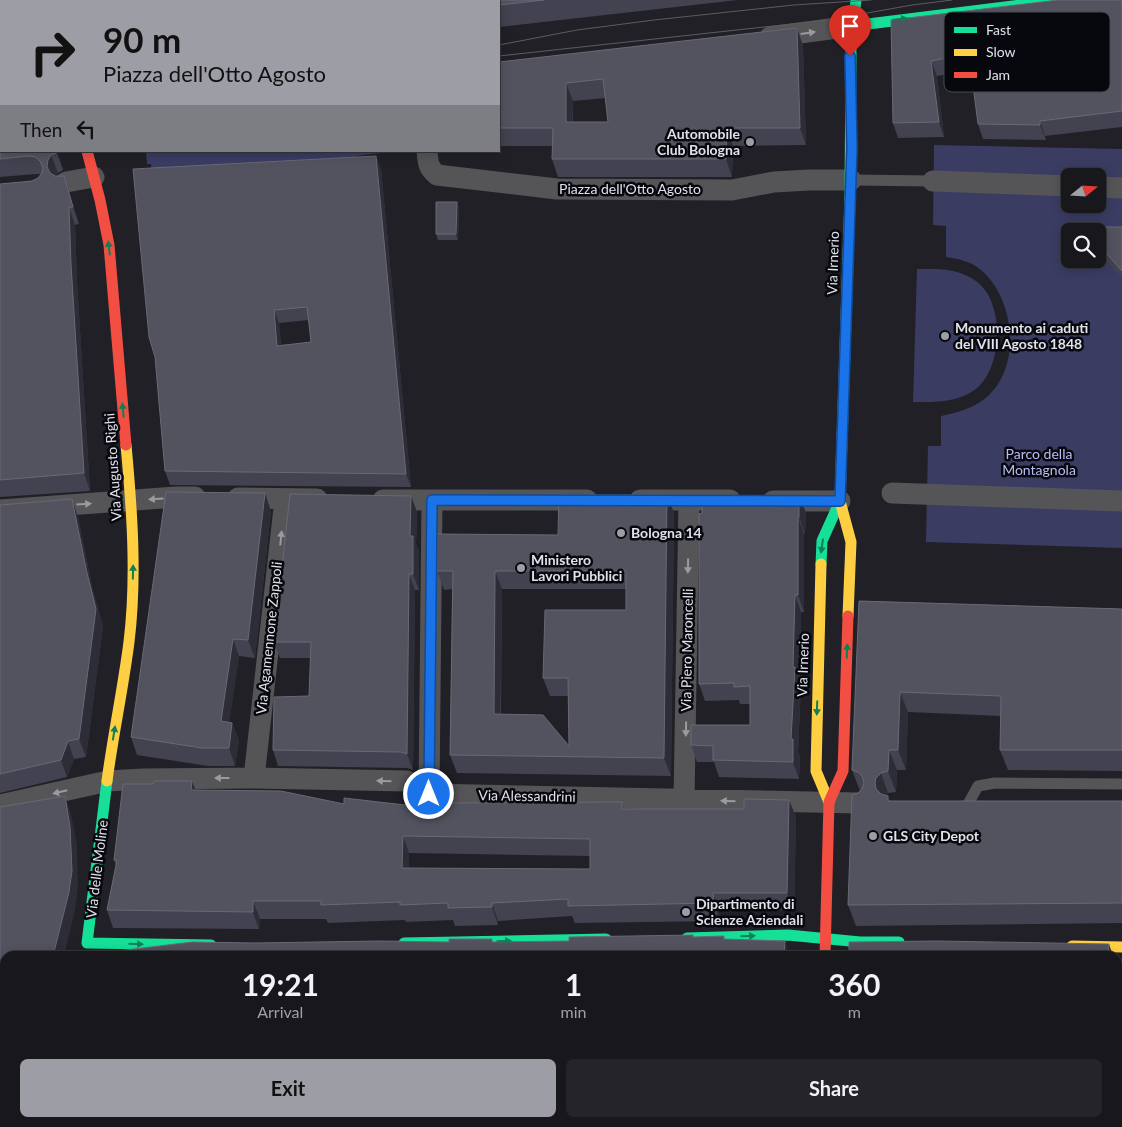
<!DOCTYPE html>
<html lang="en">
<head>
<meta charset="utf-8">
<style>
  :root { --surface:#18181c; --page:#252529; --text:#f1f3f6; --muted:#9fa0a3; --line:#36373b; --accent:#9d9da5 }
  body { margin:0; font-family:Lato,sans-serif; background:var(--page); color:var(--text); height:100vh; display:flex; flex-direction:column; font-size:19px; white-space:nowrap }
  * { box-sizing:border-box; margin:0 }
  p { font-size:16px; color:var(--muted) }
  .icon { flex:none; width:28px; height:28px; fill:none; stroke:currentColor; stroke-width:2; stroke-linecap:round; stroke-linejoin:round }
  .map { position:relative; flex:1; overflow:hidden }
  .drawer { position:absolute; left:0px; top:951px; width:1122px; height:176px; display:flex; flex-direction:column; background:var(--surface); border-radius:15px 15px 0 0; box-shadow:0 2px 12px #0003,0 0 0 1px var(--line) }
  .drawer>* { flex:none }
  .banner { position:absolute; left:0px; top:0px; width:500px; height:152px; box-shadow:0 2px 12px #0003,0 0 0 1px var(--line); background:#9d9da5; color:#111; overflow:hidden }
  .needle { width:32px; rotate:72deg }
  .tools { position:absolute; left:1061px; top:168px; display:grid; gap:10px }
  .tools a { display:grid; place-items:center; width:45px; height:45px; border-radius:8px; background:var(--surface); box-shadow:0 2px 12px #0003,0 0 0 1px var(--line); font-size:25px }
  .pin { position:absolute; display:grid; place-items:center; width:42px; height:42px; color:#fff; margin:-51px -21px; border-radius:50% 50% 50% 0; rotate:-45deg; box-shadow:0 0 5px #0007 }
  .pin .icon { rotate:45deg }
  .me { position:absolute; width:55px; margin:-28px; rotate:0deg; stroke-linejoin:round; filter:drop-shadow(0 0 4px #0008) }
  .turn { display:flex; align-items:center; gap:18px; height:105px; padding:0 20px; font-size:22px }
  .turn .icon { width:65px; height:65px; stroke-width:2.5 }
  .turn b { display:block; font-size:35px; line-height:42px }
  .then { display:flex; align-items:center; height:48px; padding:0 20px; background:#0003; gap:10px; font-size:19px }
  .eta { display:flex; justify-content:space-evenly; align-items:center; height:85px; text-align:center }
  .eta b { font-size:30px; font-weight:700; line-height:35px }
  .action { display:flex; gap:10px; margin-top:auto; padding:10px 20px }
  .action a { flex:1; height:58px; border-radius:8px; background:var(--accent); color:#111; font-size:20px; font-weight:700; line-height:58px; text-align:center }
  .action a+a { background:var(--page); color:var(--text) }
  .map>svg:first-child { display:block }
  .green { fill:#3a3c62; fill-rule:evenodd }
  .lines { fill:none; stroke-linecap:round; stroke-linejoin:round }
  .lane { stroke:#555558; stroke-width:11 }
  .street { stroke:#555558; stroke-width:21 }
  .fast { stroke:#16e098; stroke-width:11 }
  .slow { stroke:#ffcf43; stroke-width:11 }
  .jam { stroke:#f24e42; stroke-width:11 }
  .tram { stroke:#5c5c60; stroke-width:1 }
  .wall { fill:#424250; fill-rule:evenodd }
  .shaded-wall { fill:#2d2d38 }
  .building { fill:#535360; stroke:#696976; fill-rule:evenodd }
  .oneway { fill:#0f7f59 }
  .oneway2 { fill:#9a9ba1 }
  .route-casing { stroke:#114b97; stroke-width:12 }
  .route { stroke:#1a73e8; stroke-width:9 }
  .poi-dot { fill:#9d9da5; stroke:#07080d; stroke-width:2 }
  .labels { text-anchor:middle; stroke-width:5; stroke-linejoin:round; paint-order:stroke }
  .poi-label { font-size:14px; font-weight:bold; fill:#e0e1ea; stroke:#07080d; text-anchor:start }
  .street-label { font-size:14px; fill:#e0e1ea; stroke:#07080d }
  .park-label { font-size:14px; fill:#b8bdf6; stroke:#07080d }
  .key { fill:#07080d; stroke:#48494f; stroke-width:1 }
  .key-label { font-size:14px; fill:#e0e1ea }
</style>
</head>
<body>
<div class="map">
<svg width="1122" height="1127" viewBox="0 0 1122 1127">
  <rect width="100%" height="100%" fill="#202026"/>
  <path class="green" d="M934,145L1122,149V548L926,542L928,446H941V416C957,413 974,408 987,397C1022,366 1015,299 981,270C971,261 958,259 946,257V226L933,225ZM1070,176H1098V204H1070ZM1070,231H1098V259H1070Z
    M146,151H379L380,153L356,156L357,170L152,182L151,164H147Z
    M917,269C939,269 958,268 976,281C1006,302 1003,372 973,391C955,403 934,402 913,402Z"/>
  <g class="lines">
    <path class="lane" d="M851,180L933,181
      M968,804L978,786L995,783L1122,784"/>
    <path class="street" d="M28,0V1
      M388,0V1
      M770,37L852,26
      M0,107H1
      M427,151C428,162 428,168 437,175L557,189L732,190L774,182L809,180H851
      M933,181L1070,186
      M66,182L94,177
      M1098,187L1122,188
      M892,493L1122,501
      M238,498L317,499
      M383,500H587
      M640,500H730
      M773,501H840
      M0,510L176,497H195
      M254,778L285,499
      M429,794L432,500
      M684,800L689,500
      M0,805L108,781L143,779L254,778L407,781L429,794L859,803"/>
    <path class="fast" d="M852,26L1061,0
      M850,198L851,46L856,0
      M821,564L822,541L840,501
      M107,781L87,943L211,945
      M687,938L788,935L860,942H899
      M404,943L606,939
      M819,1127L820,1122"/>
    <path class="slow" d="M821,564L816,771L829,802
      M848,616L851,542L840,501L850,198
      M107,781C113,735 123,689 129,642C137,577 132,510 126,445
      M1072,946L1122,947"/>
    <path class="jam" d="M87,151L100,200L109,245L126,445
      M825,956L829,802L843,771L848,616"/>
    <path class="tram" d="M499,45L577,30L654,20L794,5L871,0
      M499,56L828,20L912,5L952,0
      M0,102H1
      M0,113L1,112"/>
  </g>
  <path class="wall" d="M0,0H10V1H1V84H0Z
    M398,0H738L499,27V1Z
    M1122,0V127L1045,136L1046,140L983,139L978,124L971,70L937,76L944,137L898,138L893,123L891,20Z
    M797,28L803,46L806,145L733,146L732,177H558L552,159V146H499V62ZM606,98L608,122H573V101Z
    M0,113L1,151H57L63,170L58,173L55,176H64L79,224L75,225L77,282L90,491L0,497V184L32,181L38,178L41,174H36L0,177Z
    M376,156L381,169L411,487L170,485L165,471ZM309,320L311,342L281,345L279,323Z
    M457,202L459,208L458,240H438L436,234Z
    M1122,227V278L1103,257L1099,245Z
    M411,496L417,512L416,544L419,552V590H415L413,770L407,768L278,766L273,750L309,696L311,658H280L274,642Z
    M799,496L806,513L805,534H804V612H801L800,680L801,684L798,752L800,756L799,779L719,777L714,762H697L691,745L750,725V704H740L739,700L705,701L699,684Z
    M0,505L78,517L93,591L103,626L86,757L74,759L67,777L0,793Z
    M271,511L255,658L239,656L229,722L232,723L239,740L235,766H208L137,755L131,737Z
    M674,513L671,776L457,773L450,755L452,589L444,590L437,571L558,535ZM502,589H626V610L543,678L550,696H568L569,746L501,714Z
    M859,601L1122,609V771L1008,770L1000,750L1001,716L908,712L906,770H897L896,792L888,793L886,795L890,801H1122V923L856,926L848,905L858,793L860,791L852,770Z
    M192,781L195,790L344,804L449,810L622,802L624,809H744L789,800L796,817L794,910L719,911L720,921L575,923L572,916L498,921V925L455,926L453,920L406,922L405,920L328,923L326,919H260L259,929L113,928L107,910L116,866L114,860ZM409,853L590,856V869L409,868Z"/>
  <path class="shaded-wall" d="M797,28L803,46L806,145L800,128Z
    M931,61L937,76L944,137L939,122Z
    M566,83L573,101L572,140L566,122Z
    M1040,121L1045,136L1046,140L1040,125Z
    M727,128L733,146L732,177L726,159Z
    M56,151H57L63,170Z
    M51,155L58,173L54,177V185L47,167L48,160Z
    M376,156L381,169L411,487L406,474Z
    M64,176L70,194L79,224L73,207Z
    M457,202L459,208L458,240L456,234Z
    M69,207L75,225L77,282L90,491L84,473L71,264Z
    M274,310L279,323L282,359L277,346Z
    M265,493L271,511L255,658L248,640Z
    M667,495L674,513L671,776L664,758Z
    M411,496L417,512L416,544L419,552V590L413,574L410,536Z
    M799,496L806,513L805,534L799,517Z
    M72,499L78,517L93,591L103,626L86,757L79,739L87,573Z
    M798,517L804,534V612L798,595Z
    M495,571L502,589L500,732L494,714Z
    M409,574L415,590L413,770L407,754Z
    M795,595L801,612L800,680L801,684L798,752L800,756L799,779L793,762L791,739Z
    M233,639L239,656L227,739L221,721Z
    M900,692L908,712L906,770L898,750Z
    M232,723L239,740L235,766L229,748Z
    M68,741L74,759L67,777L61,760Z
    M889,750L897,770L896,792L888,771Z
    M881,773L888,793L884,798L876,789L875,783L876,778Z
    M192,781L199,799L191,790Z
    M65,796L71,814L77,844L78,888L75,910L64,956H53Z
    M789,800L796,817L794,910L787,893Z
    M403,836L409,853V886L402,868Z
    M713,893L719,911L720,921L714,903Z
    M253,901L260,919L259,929L253,912Z
    M492,903L498,921V925L492,907Z
    M785,941L790,956H784Z
    M1109,944L1113,956H1108Z
    M780,1122H786V1127H780Z
    M1095,1122H1103V1127H1095Z"/>
  <path class="building" d="M0,0H9V1H1V67L0,68Z
    M42,0H361V1H42Z
    M398,0H544L499,5V1H398Z
    M1058,0H1122V111L1040,121V125L978,124L969,54L931,61L939,122L893,123L891,20Z
    M797,28L800,128H727L726,159H552L553,128H499V62ZM603,79L608,122H566V83Z
    M0,113H1V151H56V153L51,155L48,160L47,167L50,173L55,176H64L73,207H69L71,264L84,473L0,480V184L32,181L38,178L42,173L43,168L40,161L35,157L29,156L0,159Z
    M376,156L406,474L165,471L155,357L149,337L133,169ZM307,307L311,342L277,346L274,310Z
    M436,202H457L456,234H436Z
    M1099,227H1122V271L1099,245Z
    M166,492L265,493L248,640L233,639L221,721L232,723L229,748H202L131,737Z
    M290,494L411,496L410,536H413V574H409L407,754L401,752L273,750L274,697L309,696L311,642H274Z
    M559,495H667L664,758L450,755L453,571H437V534L558,535ZM495,571H626V610H545L543,678H568L569,746L543,715L494,714Z
    M704,496H799V517H798V595H795L793,667H795L791,739H793V762L713,760V746L691,745V725H750V686L734,687V683L699,684V514L702,513V499Z
    M72,499L87,573L96,609L79,739L68,741L61,760L0,774V505Z
    M859,601L1122,609V750H1000L1001,696L900,692L898,750H889L888,771L881,773L876,778L875,783L876,789L881,794L888,796V801H1122V903L848,905L852,795L858,793L862,789L864,783L862,776L858,772L852,770Z
    M154,781H192L191,790L281,791L344,804V798L449,810V803L622,802V809H744V799L789,800L787,893H713L714,903L568,906V899L492,903V907L448,908V903L400,905V902L321,905V901H253V912L107,910L117,860H114L123,784H153ZM403,836L590,839V869L402,868Z
    M65,796L70,827L72,871L69,892L53,956H5V1122H780V1127H0V807Z
    M693,935V937L724,936V939L785,941L784,956H77L192,942L256,943L379,941L449,942V939H492V942L569,941V937Z
    M937,941L1109,944L1108,956H849V942Z
    M844,1122H1095V1127H844Z"/>
  <defs><path id="oneway-solid" d="M-6-.8H1V-3.2L6.5 0L1 3.2V.8H-6Z" transform="scale(1.25)"/></defs>
  <g class="oneway">
    <use href="#oneway-solid" transform="translate(900 19) rotate(-7)"/>
    <use href="#oneway-solid" transform="translate(109 248) rotate(-97)"/>
    <use href="#oneway-solid" transform="translate(123 410) rotate(-95)"/>
    <use href="#oneway-solid" transform="translate(822 546) rotate(98)"/>
    <use href="#oneway-solid" transform="translate(133 572) rotate(-89)"/>
    <use href="#oneway-solid" transform="translate(847 651) rotate(-88)"/>
    <use href="#oneway-solid" transform="translate(817 708) rotate(92)"/>
    <use href="#oneway-solid" transform="translate(114 733) rotate(-81)"/>
    <use href="#oneway-solid" transform="translate(748 936) rotate(-1)"/>
    <use href="#oneway-solid" transform="translate(504 941) rotate(-1)"/>
    <use href="#oneway-solid" transform="translate(136 944) rotate(1)"/>
  </g>
  <g class="oneway2">
    <use href="#oneway-solid" transform="translate(808 33) rotate(-8)"/>
    <use href="#oneway-solid" transform="translate(156 499) rotate(176)"/>
    <use href="#oneway-solid" transform="translate(84 504) rotate(-4)"/>
    <use href="#oneway-solid" transform="translate(281 538) rotate(-84)"/>
    <use href="#oneway-solid" transform="translate(688 566) rotate(91)"/>
    <use href="#oneway-solid" transform="translate(686 729) rotate(91)"/>
    <use href="#oneway-solid" transform="translate(222 778) rotate(180)"/>
    <use href="#oneway-solid" transform="translate(384 781) rotate(-179)"/>
    <use href="#oneway-solid" transform="translate(60 792) rotate(167)"/>
    <use href="#oneway-solid" transform="translate(728 801) rotate(-179)"/>
  </g>
  <g class="lines">
    <g class="route-casing">
      <path id="route" d="M429,794L432,500L840,501L852,148L850,56"/>
    </g>
    <use href="#route" class="route"/>
  </g>
  <g class="poi-dot">
    <circle cx="750" cy="142" r="5"/>
    <circle cx="945" cy="336" r="5"/>
    <circle cx="621" cy="533" r="5"/>
    <circle cx="521" cy="568" r="5"/>
    <circle cx="873" cy="836" r="5"/>
    <circle cx="686" cy="912" r="5"/>
  </g>
  <g class="labels">
    <g class="poi-label">
      <text x="740" y="139" text-anchor="end">Automobile<tspan x="740" dy="16">Club Bologna</tspan></text>
      <text x="955" y="333">Monumento ai caduti<tspan x="955" dy="16">del VIII Agosto 1848</tspan></text>
      <text x="631" y="538">Bologna 14</text>
      <text x="531" y="565">Ministero<tspan x="531" dy="16">Lavori Pubblici</tspan></text>
      <text x="883" y="841">GLS City Depot</text>
      <text x="696" y="909">Dipartimento di<tspan x="696" dy="16">Scienze Aziendali</tspan></text>
    </g>
    <g class="street-label">
      <text x="630" y="194">Piazza dell'Otto Agosto</text>
      <text transform="translate(833 263) rotate(-88)" y="5">Via Irnerio</text>
      <text transform="translate(113 467) rotate(-94)" y="5">Via Augusto Righi</text>
      <text transform="translate(269 638) rotate(-84)" y="5">Via Agamennone Zappoli</text>
      <text transform="translate(687 650) rotate(-89)" y="5">Via Piero Maroncelli</text>
      <text transform="translate(803 665) rotate(-88)" y="5">Via Irnerio</text>
      <text transform="translate(527 796) rotate(1)" y="5">Via Alessandrini</text>
      <text transform="translate(97 869) rotate(-83)" y="5">Via delle Moline</text>
    </g>
    <g class="park-label">
      <text x="1039" y="459">Parco della<tspan x="1039" dy="16">Montagnola</tspan></text>
    </g>
  </g>
  <rect x="944" y="12" width="166" height="80" rx="8" class="key"/>
  <rect x="954" y="27" width="23" height="6" fill="#16e098"/>
  <rect x="954" y="49" width="23" height="7" fill="#ffcf43"/>
  <rect x="954" y="72" width="23" height="6" fill="#f24e42"/>
  <g class="key-label">
    <text x="986" y="35">Fast</text>
    <text x="986" y="57">Slow</text>
    <text x="986" y="80">Jam</text>
  </g>
</svg>
<div class="tools">
<a><svg class="needle" viewBox="-14 -14 28 28"><path d="M0-13l5 13h-10z" fill="#e53935"/><path d="M0 13l5-13h-10z" fill="#9fa0a3"/></svg></a>
<a><svg class="icon" aria-label="search" viewBox="0 0 24 24"><circle cx="10" cy="10" r="6"/><path d="M15 15l6 6"/></svg></a>
</div>
<div class="pin" style="left:850px;top:56px;background:#d93025"><svg class="icon" aria-label="arrive" viewBox="0 0 24 24"><path d="M6 21V4h12l-3 4 3 4H6"/></svg></div>
<svg class="me" style="left:429px;top:794px" viewBox="-20 -20 40 40"><circle r="17" fill="#1a73e8" stroke="#fff" stroke-width="3"/><path d="M0-11L8 9 0 5-8 9z" fill="#fff"/></svg>
<div class="banner">
<div class="turn"><svg class="icon" aria-label="right" viewBox="0 0 24 24"><path d="M7 20v-9h11M14 6l5 5-5 5"/></svg><div><b>90 m</b>Piazza dell'Otto Agosto</div></div>
<div class="then">Then<svg class="icon" aria-label="left" viewBox="0 0 24 24"><path d="M17 20v-9H6M10 6l-5 5 5 5"/></svg></div>
</div>
<section class="drawer">
<div class="eta">
<div><b>19:21</b><p>Arrival</p></div>
<div><b>1</b><p>min</p></div>
<div><b>360</b><p>m</p></div>
</div>
<div class="action"><a>Exit</a><a>Share</a></div>
</section>
</div>
</body>
</html>
